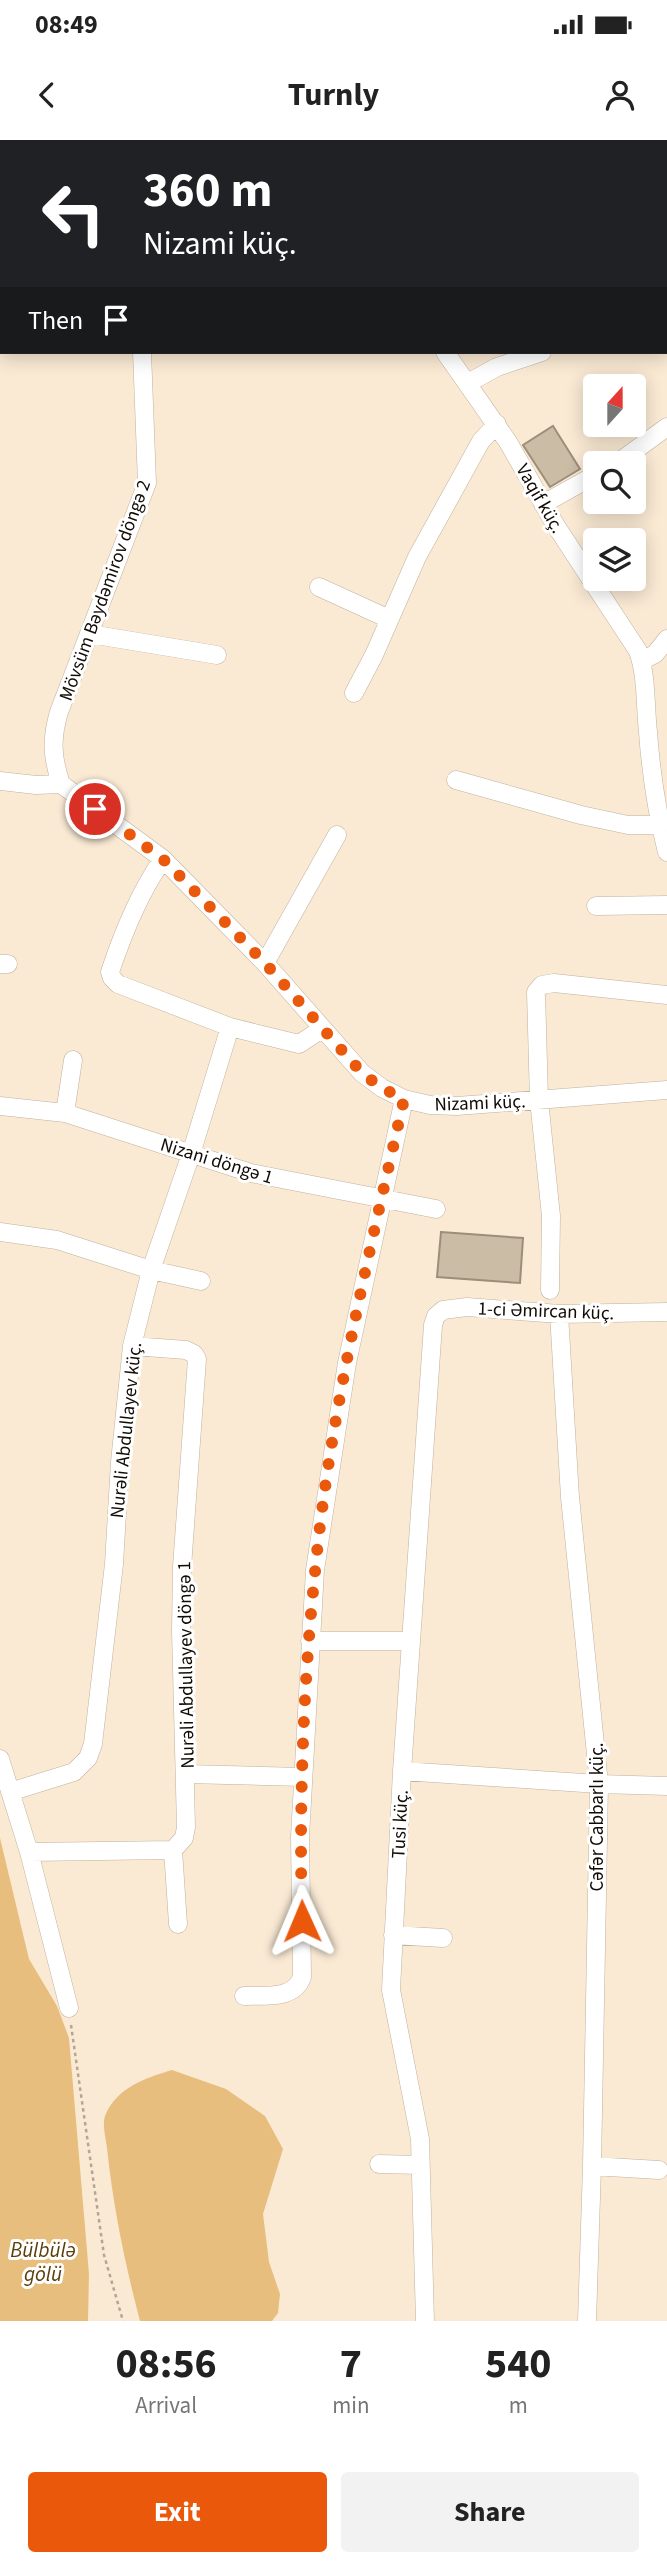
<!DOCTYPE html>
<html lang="en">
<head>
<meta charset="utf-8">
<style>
  :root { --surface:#fff; --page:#f2f2f2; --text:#222; --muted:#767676; --accent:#ea580c }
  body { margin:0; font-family:"Source Sans 3",sans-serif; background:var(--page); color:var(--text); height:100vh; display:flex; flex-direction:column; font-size:26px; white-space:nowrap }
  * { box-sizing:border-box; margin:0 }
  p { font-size:23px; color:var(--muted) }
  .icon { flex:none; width:38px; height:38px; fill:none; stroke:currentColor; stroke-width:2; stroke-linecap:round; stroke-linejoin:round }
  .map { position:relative; height:2181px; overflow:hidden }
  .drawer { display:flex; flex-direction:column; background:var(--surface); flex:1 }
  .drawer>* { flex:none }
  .guide { position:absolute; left:0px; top:0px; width:668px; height:214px; box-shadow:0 4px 18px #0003; background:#202124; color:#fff; overflow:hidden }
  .needle { width:46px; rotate:21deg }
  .tools { position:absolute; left:583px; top:234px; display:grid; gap:14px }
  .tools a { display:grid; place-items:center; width:63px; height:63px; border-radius:7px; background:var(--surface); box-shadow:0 4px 18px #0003; font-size:35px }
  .pin { position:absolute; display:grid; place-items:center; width:60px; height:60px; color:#fff; margin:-30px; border:4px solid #fff; border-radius:50%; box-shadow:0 2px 7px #0007 }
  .me { position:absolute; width:77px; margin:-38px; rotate:359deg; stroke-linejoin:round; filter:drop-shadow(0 0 5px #0008) }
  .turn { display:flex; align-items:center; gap:24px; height:147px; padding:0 28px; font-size:32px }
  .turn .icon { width:91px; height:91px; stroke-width:2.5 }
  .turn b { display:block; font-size:49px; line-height:60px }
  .then { display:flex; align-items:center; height:66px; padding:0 28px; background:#0003; gap:14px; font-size:26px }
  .eta { display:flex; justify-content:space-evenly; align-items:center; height:119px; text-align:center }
  .eta b { font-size:42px; font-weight:700; line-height:49px }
  .action { display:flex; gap:14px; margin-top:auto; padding:14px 28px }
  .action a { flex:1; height:80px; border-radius:7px; background:var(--accent); color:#fff; font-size:28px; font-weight:700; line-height:80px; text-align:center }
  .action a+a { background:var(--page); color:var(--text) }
  .status { display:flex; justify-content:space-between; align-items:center; height:49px; padding:0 35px; background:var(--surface); direction:ltr }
  .status svg { height:19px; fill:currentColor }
  header { display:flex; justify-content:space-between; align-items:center; height:91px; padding:0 28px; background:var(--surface); font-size:32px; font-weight:700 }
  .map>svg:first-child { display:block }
  .water { fill:#e8be7e }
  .building { fill:#cbbca6; stroke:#9c8e79; stroke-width:2 }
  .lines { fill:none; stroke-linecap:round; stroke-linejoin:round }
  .minor-casing { stroke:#c0b19c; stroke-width:19 }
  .path { stroke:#b3a695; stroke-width:2.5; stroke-dasharray:3.5 3.5; stroke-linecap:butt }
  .minor { stroke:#fff; stroke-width:18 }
  .route { stroke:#ea580c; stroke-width:12; stroke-dasharray:0 21.6 }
  .labels { text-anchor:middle; stroke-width:6; stroke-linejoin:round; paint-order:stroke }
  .street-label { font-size:19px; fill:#100b05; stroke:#fff }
  .water-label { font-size:21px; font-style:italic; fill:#5b3f0c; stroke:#fff }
</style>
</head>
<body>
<div class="status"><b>08:49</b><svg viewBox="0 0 49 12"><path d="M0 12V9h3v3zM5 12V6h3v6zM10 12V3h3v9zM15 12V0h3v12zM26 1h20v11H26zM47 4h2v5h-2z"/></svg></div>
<header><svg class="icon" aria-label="back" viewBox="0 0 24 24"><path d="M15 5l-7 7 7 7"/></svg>Turnly<svg class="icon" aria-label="person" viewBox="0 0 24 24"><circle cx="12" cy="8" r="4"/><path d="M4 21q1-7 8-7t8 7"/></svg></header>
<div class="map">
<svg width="667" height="2181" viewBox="0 0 667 2181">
  <rect width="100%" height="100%" fill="#faead4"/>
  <path class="water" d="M0,1698L29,1819L57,1866L69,1898L89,2134L88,2181H0Z
    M172,1930L226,1949L265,1976L283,2009L263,2074L269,2122L280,2154L278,2173L272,2181H140C125,2124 113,2066 107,2008C106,1999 102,1985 105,1976C116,1948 145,1938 172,1930Z"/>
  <path class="building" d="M553,286L580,329L550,347L523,305Z
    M441,1092L523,1098L520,1143L437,1137Z"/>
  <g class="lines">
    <g class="minor-casing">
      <path id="minor" d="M252,0L254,2
        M504,0L505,2
        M196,2L197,0
        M280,2L281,0
        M445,212L508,302L556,386L638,511C647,536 645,566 648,592C651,633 657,673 667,712
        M468,243L497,227L542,212
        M616,324L667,287
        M543,364L595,335
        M319,447L389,479
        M90,494L217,515
        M641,521L655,514L667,499
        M354,553L374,515L417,417L481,301L497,284
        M456,640L581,675L628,685H660
        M0,641L36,645L61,644L163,719L265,823L362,933L382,948L404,959L430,965L457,966L667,950
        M61,644C52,617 51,599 59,572L147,343L142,212
        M163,719C139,753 123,793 110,832L112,838L118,844L230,887L299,904L322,889
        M596,766L667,765
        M265,823L337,695
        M0,824H8
        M0,966L65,973L251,1033L436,1069
        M65,973L73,920
        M0,1092L57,1100L151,1130L201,1141
        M550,1150L551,1076L539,960L536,852L542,845L554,843L667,855
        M559,1174L570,1357L599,1644L592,2026L587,2181
        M310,1501H411
        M0,1619L29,1712L69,1868
        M402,1631L599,1644L667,1646
        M186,1634L303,1637
        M10,1652L74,1632L88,1618L93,1604L114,1424L120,1322L132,1206L151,1130L191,1014L230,887
        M173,1710L178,1784
        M29,1712L173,1710L184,1698L186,1687L181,1491L182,1427L197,1219L194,1214L186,1210L132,1206
        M393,1795L443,1798
        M244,1856C265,1855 294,1860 302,1837L300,1697L315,1430L347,1223L404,959
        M379,2024L420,2025
        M592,2026L659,2030
        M425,2181L420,1999L391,1850L402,1631L433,1185L436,1176L443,1170L467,1167L559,1174L667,1172"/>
    </g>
    <path class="path" d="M0,156L2,155
      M71,1885L104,2115L123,2181"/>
    <use href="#minor" class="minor"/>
  </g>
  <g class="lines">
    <path class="route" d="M95,669L163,719L265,823L362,933L382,948L404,959C369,1115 330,1273 315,1432C303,1546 299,1666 302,1781"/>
  </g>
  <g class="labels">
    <g class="street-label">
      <text transform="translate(541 358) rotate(60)" y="7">Vaqif küç.</text>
      <text transform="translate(104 450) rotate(-70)" y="7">Mövsüm Bəydəmirov döngə 2</text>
      <text transform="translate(480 962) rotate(-2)" y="7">Nizami küç.</text>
      <text transform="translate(217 1020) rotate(17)" y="7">Nizani döngə 1</text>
      <text transform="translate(546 1170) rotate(2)" y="7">1-ci Əmircan küç.</text>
      <text transform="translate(125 1290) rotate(-84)" y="7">Nurəli Abdullayev küç.</text>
      <text transform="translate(185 1525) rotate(-91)" y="7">Nurəli Abdullayev döngə 1</text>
      <text transform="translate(596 1677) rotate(-90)" y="7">Cəfər Cabbarlı küç.</text>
      <text transform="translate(399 1684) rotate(-87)" y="7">Tusi küç.</text>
    </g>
    <g class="water-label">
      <text x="43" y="2117">Bülbülə<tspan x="43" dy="24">gölü</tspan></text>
    </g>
  </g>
</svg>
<div class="tools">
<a><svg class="needle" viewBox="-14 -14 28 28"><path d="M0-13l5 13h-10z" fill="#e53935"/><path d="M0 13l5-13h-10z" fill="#767676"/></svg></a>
<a><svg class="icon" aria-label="search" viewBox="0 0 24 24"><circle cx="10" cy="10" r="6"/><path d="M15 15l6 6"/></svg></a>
<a><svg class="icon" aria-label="layers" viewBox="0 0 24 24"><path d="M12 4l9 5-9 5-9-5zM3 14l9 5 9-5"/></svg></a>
</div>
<div class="pin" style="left:95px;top:669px;background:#d93025"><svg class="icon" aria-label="arrive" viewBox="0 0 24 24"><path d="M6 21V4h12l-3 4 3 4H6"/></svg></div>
<svg class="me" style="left:302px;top:1781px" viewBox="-20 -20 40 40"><path d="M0-17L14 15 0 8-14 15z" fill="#ea580c" stroke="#fff" stroke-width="4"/></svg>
<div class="guide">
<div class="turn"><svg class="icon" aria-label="left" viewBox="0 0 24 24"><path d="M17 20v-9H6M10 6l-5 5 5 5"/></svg><div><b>360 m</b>Nizami küç.</div></div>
<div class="then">Then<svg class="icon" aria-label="arrive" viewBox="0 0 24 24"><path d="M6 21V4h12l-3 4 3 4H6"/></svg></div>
</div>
</div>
<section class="drawer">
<div class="eta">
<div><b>08:56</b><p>Arrival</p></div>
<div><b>7</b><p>min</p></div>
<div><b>540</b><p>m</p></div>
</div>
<div class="action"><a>Exit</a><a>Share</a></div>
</section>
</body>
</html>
